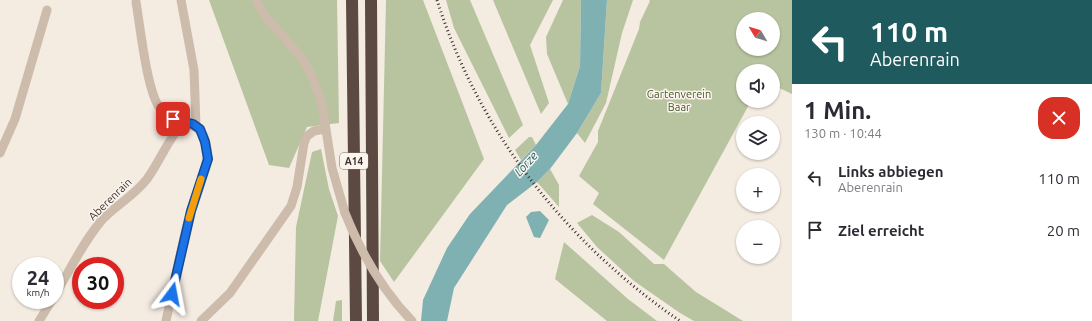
<!DOCTYPE html>
<html lang="de">
<head>
<meta charset="utf-8">
<style>
  :root { --surface:#fff; --page:#f7f7f7; --text:#2b2b33; --muted:#7c7c81 }
  body { margin:0; font-family:Ubuntu,sans-serif; background:var(--page); color:var(--text); height:100vh; display:flex; flex-direction:column; font-size:15px; white-space:nowrap }
  * { box-sizing:border-box; margin:0 }
  p { font-size:13px; color:var(--muted) }
  .icon { flex:none; width:22px; height:22px; fill:none; stroke:currentColor; stroke-width:2; stroke-linecap:round; stroke-linejoin:round }
  .map { position:relative; flex:1; overflow:hidden }
  .details { display:flex; flex-direction:column; background:var(--surface); width:300px }
  .details>* { flex:none }
  .banner { background:#1f5a5e; color:#fff; overflow:hidden }
  .needle { width:26px; rotate:308deg }
  .tools { position:absolute; left:736px; top:12px; display:grid; gap:8px }
  .tools a { display:grid; place-items:center; width:44px; height:44px; border-radius:50%; background:var(--surface); box-shadow:0 1px 3px #0004; font-size:20px }
  .speed { position:absolute; left:12px; top:257px; display:flex; gap:8px; font-size:20px; font-weight:700; text-align:center }
  .speed>* { display:grid; place-content:center; width:52px; height:52px; border-radius:50%; background:var(--surface); box-shadow:0 1px 3px #0004; line-height:1 }
  .speed small { font-size:10px; font-weight:400 }
  .speed .limit { border:6px solid #d22; background:#fff; color:#111 }
  .pin { position:absolute; display:grid; place-items:center; width:34px; height:34px; color:#fff; margin:-17px; border-radius:8px; box-shadow:0 2px 6px #0006 }
  .me { position:absolute; width:44px; margin:-22px; rotate:13deg; stroke-linejoin:round; filter:drop-shadow(0 0 3px #0008) }
  .turn { display:flex; align-items:center; gap:14px; height:84px; padding:0 12px; font-size:18px }
  .turn .icon { width:52px; height:52px; stroke-width:2.5 }
  .turn b { display:block; font-size:28px; line-height:34px }
  .round { display:grid; place-items:center; flex:none; width:42px; height:42px; border-radius:16px; background:var(--page) }
  .headline { display:flex; align-items:center; justify-content:space-between; height:68px; padding:0 12px }
  h1 { font-size:24px; font-weight:600; line-height:30px }
  ul { padding:0; list-style:none }
  li { display:flex; align-items:center; gap:12px; height:52px; padding:0 12px }
  li div { flex:1 }
  li b { display:block; font-size:15px }
  li em { font-style:normal }
  main { display:flex; flex:1; min-height:0 }
  .map>svg:first-child { display:block }
  .green { fill:#b8c4a0; fill-rule:evenodd }
  .water { fill:#7fb0b2 }
  .lines { fill:none; stroke-linecap:round; stroke-linejoin:round }
  .street { stroke:#cdbbac; stroke-width:9 }
  .highway { stroke:#5c4a42; stroke-width:12 }
  .rail { stroke:#3b302b; stroke-width:3; stroke-dasharray:1 3; stroke-linecap:butt }
  .street-bridge { stroke:#cdbbac; stroke-width:9 }
  .route-casing { stroke:#114b97; stroke-width:10 }
  .route { stroke:#1a73e8; stroke-width:7 }
  .slow { stroke:#f59e0b; stroke-width:7 }
  .labels { text-anchor:middle; stroke-width:3; stroke-linejoin:round; paint-order:stroke }
  .shield { fill:#fbf5ee; stroke:#756b66; stroke-width:1 }
  .shield-label { font-size:10px; font-weight:bold; fill:#3b302b }
  .park-label { font-size:11px; fill:#4a5a2e; stroke:#fbf5ee }
  .street-label { font-size:11px; fill:#3b302b; stroke:#fbf5ee }
  .water-label { font-size:12px; font-style:italic; fill:#1f5a5e; stroke:#fbf5ee }
</style>
</head>
<body>
<main>
<div class="map">
<svg width="792" height="321" viewBox="0 0 792 321">
  <rect width="100%" height="100%" fill="#f4ebe1"/>
  <path class="green" d="M209,0H337L339,123L307,127L289,168L269,165Z
    M386,0H423L484,159L394,282L380,261Z
    M446,0H470L523,125L509,138L454,28Z
    M493,0H553L530,45L549,103L541,114Z
    M563,0H581L580,66L568,104L547,54L546,37Z
    M607,0H633L622,33L606,103L585,143L577,133L601,93Z
    M649,0H792V94L773,85V71H743V101H751L664,260L593,204L599,193L579,176L598,142V131L639,29L640,22L650,1ZM743,19H773V49H743Z
    M529,137H532L536,145L521,160L515,150Z
    M321,149L329,189L338,216L318,321H294L296,227L312,152Z
    M550,169L559,185V207L537,182Z
    M592,215L619,232L654,264H664L696,292L743,321H694L680,313L634,281L597,247L577,223Z
    M564,242L628,299L657,321H607L555,279Z
    M342,300V321H333L336,301Z"/>
  <path class="water" d="M581,0H607L601,93L577,133L550,169L537,182L507,205L454,288L447,321H421L423,300L447,248L470,214L536,145L568,104L580,66Z
    M540,211L549,220L540,238L534,237L526,217L531,212Z"/>
  <g class="lines">
    <path class="street" d="M181,0L194,70L196,126
      M256,0L266,17L301,57L311,74L322,104L332,168L345,213
      M136,2C140,25 147,93 160,108C166,115 174,120 183,123
      M0,153L15,119L47,10
      M55,295C70,270 83,242 102,220C116,205 134,196 147,179C160,161 168,139 183,123C202,125 208,139 207,158C207,168 194,198 191,210C181,247 174,284 166,321
      M39,321L52,300
      M201,321L230,293L291,206L297,187L304,143L307,136L314,131L325,129"/>
    <path class="highway" d="M352,0L356,321
      M371,0L373,321"/>
    <path class="rail" d="M437,0C479,132 566,243 680,321"/>
    <path class="street-bridge" d="M345,213C361,253 382,290 412,321"/>
  </g>
  <g class="lines">
    <g class="route-casing">
      <path id="route" d="M172,294L191,211L208,159L205,142L200,129L193,124L173,119"/>
    </g>
    <use href="#route" class="route"/>
    <path class="slow" d="M189,218L201,179"/>
  </g>
  <g class="labels">
    <rect class="shield" x="340" y="153" width="28" height="16" rx="3"/>
    <g class="shield-label">
      <text x="354" y="165">A14</text>
    </g>
    <g class="park-label">
      <text x="679" y="98">Gartenverein<tspan x="679" dy="13">Baar</tspan></text>
    </g>
    <g class="street-label">
      <text transform="translate(110 199) rotate(-44)" y="4">Aberenrain</text>
    </g>
    <g class="water-label">
      <text transform="translate(526 164) rotate(-48)" y="4">Lorze</text>
    </g>
  </g>
</svg>
<div class="tools">
<a><svg class="needle" viewBox="-14 -14 28 28"><path d="M0-13l5 13h-10z" fill="#e53935"/><path d="M0 13l5-13h-10z" fill="#7c7c81"/></svg></a>
<a><svg class="icon" aria-label="sound" viewBox="0 0 24 24"><path d="M4 9h4l5-4v14l-5-4H4zM17 9q2 3 0 6"/></svg></a>
<a><svg class="icon" aria-label="layers" viewBox="0 0 24 24"><path d="M12 4l9 5-9 5-9-5zM3 14l9 5 9-5"/></svg></a>
<a>+</a>
<a>−</a>
</div>
<div class="speed"><div>24<small>km/h</small></div><div class="limit">30</div></div>
<div class="pin" style="left:173px;top:119px;background:#d93025"><svg class="icon" aria-label="arrive" viewBox="0 0 24 24"><path d="M6 21V4h12l-3 4 3 4H6"/></svg></div>
<svg class="me" style="left:172px;top:294px" viewBox="-20 -20 40 40"><path d="M0-17L14 15 0 8-14 15z" fill="#1a73e8" stroke="#fff" stroke-width="4"/></svg>
</div>
<section class="details">
<div class="banner">
<div class="turn"><svg class="icon" aria-label="left" viewBox="0 0 24 24"><path d="M17 20v-9H6M10 6l-5 5 5 5"/></svg><div><b>110 m</b>Aberenrain</div></div>
</div>
<div class="headline"><div><h1>1 Min.</h1><p>130 m · 10:44</p></div><a class="round" style="background:#d93025;color:#fff"><svg class="icon" aria-label="close" viewBox="0 0 24 24"><path d="M6 6l12 12M18 6L6 18"/></svg></a></div>
<ul>
<li><svg class="icon" aria-label="left" viewBox="0 0 24 24"><path d="M17 20v-9H6M10 6l-5 5 5 5"/></svg><div><b>Links abbiegen</b><p>Aberenrain</p></div><em>110 m</em></li>
<li><svg class="icon" aria-label="arrive" viewBox="0 0 24 24"><path d="M6 21V4h12l-3 4 3 4H6"/></svg><div><b>Ziel erreicht</b></div><em>20 m</em></li>
</ul>
</section>
</main>
</body>
</html>
